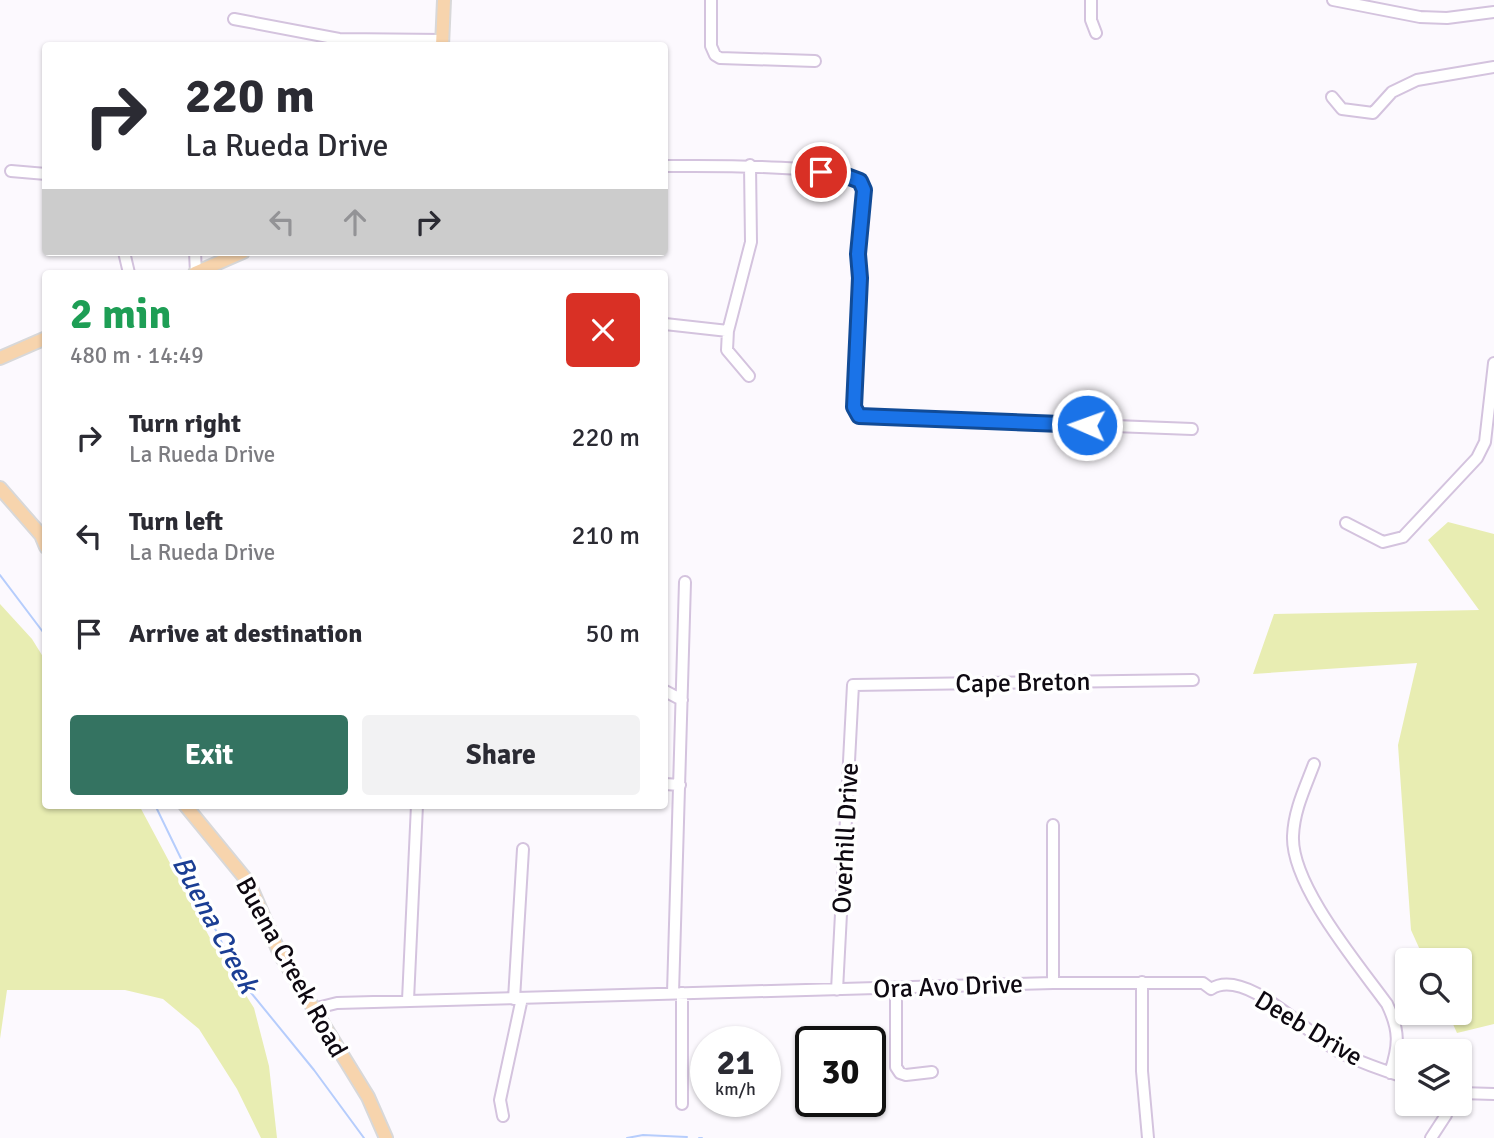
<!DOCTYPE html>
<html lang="en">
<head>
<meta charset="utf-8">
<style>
  :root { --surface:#fff; --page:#f2f2f3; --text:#2b2b33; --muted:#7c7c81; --accent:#347361 }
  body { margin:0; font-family:Signika,sans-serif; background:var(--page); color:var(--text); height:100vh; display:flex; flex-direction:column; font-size:26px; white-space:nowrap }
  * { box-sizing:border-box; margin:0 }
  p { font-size:23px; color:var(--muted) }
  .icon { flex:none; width:38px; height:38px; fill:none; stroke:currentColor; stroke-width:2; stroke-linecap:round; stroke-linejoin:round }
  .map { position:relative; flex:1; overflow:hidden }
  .side { position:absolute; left:42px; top:270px; width:626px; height:539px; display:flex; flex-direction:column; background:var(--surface); border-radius:7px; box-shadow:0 2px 5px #0004 }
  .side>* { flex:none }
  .hud { position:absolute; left:42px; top:42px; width:626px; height:214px; border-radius:7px; box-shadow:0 2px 5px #0004; background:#fff; color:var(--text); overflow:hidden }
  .fabs { position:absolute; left:1395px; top:948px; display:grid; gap:14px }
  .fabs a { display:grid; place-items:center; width:77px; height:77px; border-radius:7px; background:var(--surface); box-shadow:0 2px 5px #0004; font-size:35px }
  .speed { position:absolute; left:690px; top:1026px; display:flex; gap:14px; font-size:35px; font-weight:700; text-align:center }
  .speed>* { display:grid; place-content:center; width:91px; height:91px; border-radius:50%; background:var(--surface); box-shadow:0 2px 5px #0004; line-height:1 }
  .speed small { font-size:18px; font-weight:400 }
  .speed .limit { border:4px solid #111; border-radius:10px; background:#fff; color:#111 }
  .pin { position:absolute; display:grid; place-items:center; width:60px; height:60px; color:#fff; margin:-30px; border:4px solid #fff; border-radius:50%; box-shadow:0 2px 7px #0007 }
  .me { position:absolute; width:77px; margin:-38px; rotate:272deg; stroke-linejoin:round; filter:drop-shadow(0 0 5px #0008) }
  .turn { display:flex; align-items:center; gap:24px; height:147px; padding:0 28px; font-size:32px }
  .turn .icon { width:91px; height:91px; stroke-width:2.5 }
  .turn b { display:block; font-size:49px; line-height:60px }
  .lanes { display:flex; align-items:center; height:66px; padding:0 28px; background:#0003; justify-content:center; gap:35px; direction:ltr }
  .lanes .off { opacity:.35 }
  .round { display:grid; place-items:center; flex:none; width:74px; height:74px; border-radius:7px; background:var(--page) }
  .headline { display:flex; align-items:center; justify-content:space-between; height:119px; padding:0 28px }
  h1 { font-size:42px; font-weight:700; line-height:52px; color:#1e9e55 }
  .button { display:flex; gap:14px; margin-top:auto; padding:14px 28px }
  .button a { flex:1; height:80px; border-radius:7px; background:var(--accent); color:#fff; font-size:28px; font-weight:700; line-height:80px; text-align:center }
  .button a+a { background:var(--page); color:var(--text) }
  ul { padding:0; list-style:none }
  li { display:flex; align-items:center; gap:21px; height:98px; padding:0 28px }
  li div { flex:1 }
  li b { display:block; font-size:26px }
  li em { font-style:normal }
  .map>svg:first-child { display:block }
  .green { fill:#e8edb2 }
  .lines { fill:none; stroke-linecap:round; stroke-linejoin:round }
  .stream { stroke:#b6cdfc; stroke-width:2 }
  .minor-casing { stroke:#d4c3de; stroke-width:14 }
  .major-casing { stroke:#d8d8d9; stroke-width:16 }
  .minor { stroke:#fff; stroke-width:10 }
  .major { stroke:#f7d4ad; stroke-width:12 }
  .route-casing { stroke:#114b97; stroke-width:18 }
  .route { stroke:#1a73e8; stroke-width:12 }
  .labels { text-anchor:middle; stroke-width:7; stroke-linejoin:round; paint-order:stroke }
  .street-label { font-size:26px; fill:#0e0911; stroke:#fff }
  .water-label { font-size:28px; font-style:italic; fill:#1b3e94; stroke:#fff }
</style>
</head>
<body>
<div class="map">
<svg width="1494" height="1138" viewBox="0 0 1494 1138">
  <rect width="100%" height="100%" fill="#fcf9fe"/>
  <path class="green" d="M1448,522L1494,534V1024L1457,1033L1448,1013H1460V961H1425L1411,930L1398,745L1417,663L1253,674L1274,614L1479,610L1428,540Z
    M0,604L32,639L45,660L46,805H139L211,940L254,1008L269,1066L277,1138H261L237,1089L199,1029L163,999L125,990H7L0,1039Z"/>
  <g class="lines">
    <path class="stream" d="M0,575L46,636
      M155,805L239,978L314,1070L364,1138
      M627,1138L643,1135L687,1137
      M699,1138H702"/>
    <g class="minor-casing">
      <path id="minor" d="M711,0V46L715,55L720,58L815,61
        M1091,0V20L1096,33
        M1333,0L1420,17L1447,18L1494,12
        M234,19L339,39L443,40
        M1332,97L1342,109L1373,113L1392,92L1417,80L1494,67
        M665,166C699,166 844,163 863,185L858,254L860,279L854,407L859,416L1192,429
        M11,171L46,174
        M124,252L129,273
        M195,252L196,273
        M665,324L728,331L751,242L750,165
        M728,330L727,350L749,376
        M1346,523L1383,542L1403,537L1477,458L1485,442L1494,363
        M665,691L682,700
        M1314,764C1305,788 1294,810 1293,836C1291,885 1358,964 1387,1004C1400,1031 1399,1045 1390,1073
        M665,784L680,785
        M1142,982V1071L1148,1138
        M1053,983V825
        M896,988V1067L900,1073L906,1075L932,1072
        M837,990L853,685L1193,680
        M673,993L685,582
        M514,999L523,849
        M408,1000L417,805
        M313,1009L337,1003L1053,983H1203L1211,989C1246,966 1311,1038 1341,1053C1362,1063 1385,1071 1407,1078
        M1460,1093L1494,1094
        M682,1104V993
        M503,1116L500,1100L522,998
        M1431,1138L1446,1115L1449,1104"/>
    </g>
    <g class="major-casing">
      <path id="major" d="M442,46L444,0
        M195,273L243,252
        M0,358L46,338
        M0,488L41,535L46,547
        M185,805L249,883L280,954L368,1097L386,1138"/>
    </g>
    <use href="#minor" class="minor"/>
    <use href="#major" class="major"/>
  </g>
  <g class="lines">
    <g class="route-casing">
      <path id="route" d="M821,172L844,175L860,181L864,190L858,254L860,278L854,407L859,416L1087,425"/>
    </g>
    <use href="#route" class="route"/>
  </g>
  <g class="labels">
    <g class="street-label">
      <text transform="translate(1023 682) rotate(-1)" y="9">Cape Breton</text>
      <text transform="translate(845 838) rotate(-87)" y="9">Overhill Drive</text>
      <text transform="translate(292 967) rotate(61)" y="9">Buena Creek Road</text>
      <text transform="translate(948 986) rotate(-2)" y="9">Ora Avo Drive</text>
      <text transform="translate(1309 1028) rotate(31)" y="9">Deeb Drive</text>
    </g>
    <g class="water-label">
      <text transform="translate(216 924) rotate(62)" y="10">Buena Creek</text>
    </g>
  </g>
</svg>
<div class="fabs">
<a><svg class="icon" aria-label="search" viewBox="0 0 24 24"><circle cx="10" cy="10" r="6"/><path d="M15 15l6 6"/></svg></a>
<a><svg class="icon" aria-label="layers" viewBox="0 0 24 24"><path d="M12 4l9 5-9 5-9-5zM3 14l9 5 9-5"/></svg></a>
</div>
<div class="speed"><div>21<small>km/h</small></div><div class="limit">30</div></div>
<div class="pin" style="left:821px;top:172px;background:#d93025"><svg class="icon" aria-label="arrive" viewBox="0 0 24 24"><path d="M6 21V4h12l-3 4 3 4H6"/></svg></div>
<svg class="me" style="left:1087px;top:425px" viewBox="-20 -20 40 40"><circle r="17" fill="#1a73e8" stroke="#fff" stroke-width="3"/><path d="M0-11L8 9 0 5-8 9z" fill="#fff"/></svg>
<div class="hud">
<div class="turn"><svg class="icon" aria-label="right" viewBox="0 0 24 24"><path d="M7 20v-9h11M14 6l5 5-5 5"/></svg><div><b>220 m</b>La Rueda Drive</div></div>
<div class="lanes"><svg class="icon off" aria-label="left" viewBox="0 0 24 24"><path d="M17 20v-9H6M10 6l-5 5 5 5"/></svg><svg class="icon off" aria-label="ahead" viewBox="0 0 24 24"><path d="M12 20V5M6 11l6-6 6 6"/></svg><svg class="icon" aria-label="right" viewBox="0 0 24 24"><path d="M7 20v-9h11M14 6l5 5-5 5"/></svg></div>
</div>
<section class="side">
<div class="headline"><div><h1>2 min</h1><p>480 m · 14:49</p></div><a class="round" style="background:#d93025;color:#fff"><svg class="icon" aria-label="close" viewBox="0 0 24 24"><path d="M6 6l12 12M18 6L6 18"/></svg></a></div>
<ul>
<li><svg class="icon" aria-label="right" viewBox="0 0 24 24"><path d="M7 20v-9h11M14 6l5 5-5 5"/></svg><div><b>Turn right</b><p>La Rueda Drive</p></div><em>220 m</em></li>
<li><svg class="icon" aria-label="left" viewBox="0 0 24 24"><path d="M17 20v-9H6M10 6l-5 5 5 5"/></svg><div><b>Turn left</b><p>La Rueda Drive</p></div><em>210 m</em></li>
<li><svg class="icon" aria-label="arrive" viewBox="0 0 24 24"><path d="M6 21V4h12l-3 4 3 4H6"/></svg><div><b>Arrive at destination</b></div><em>50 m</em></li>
</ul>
<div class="button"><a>Exit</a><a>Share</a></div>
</section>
</div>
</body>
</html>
